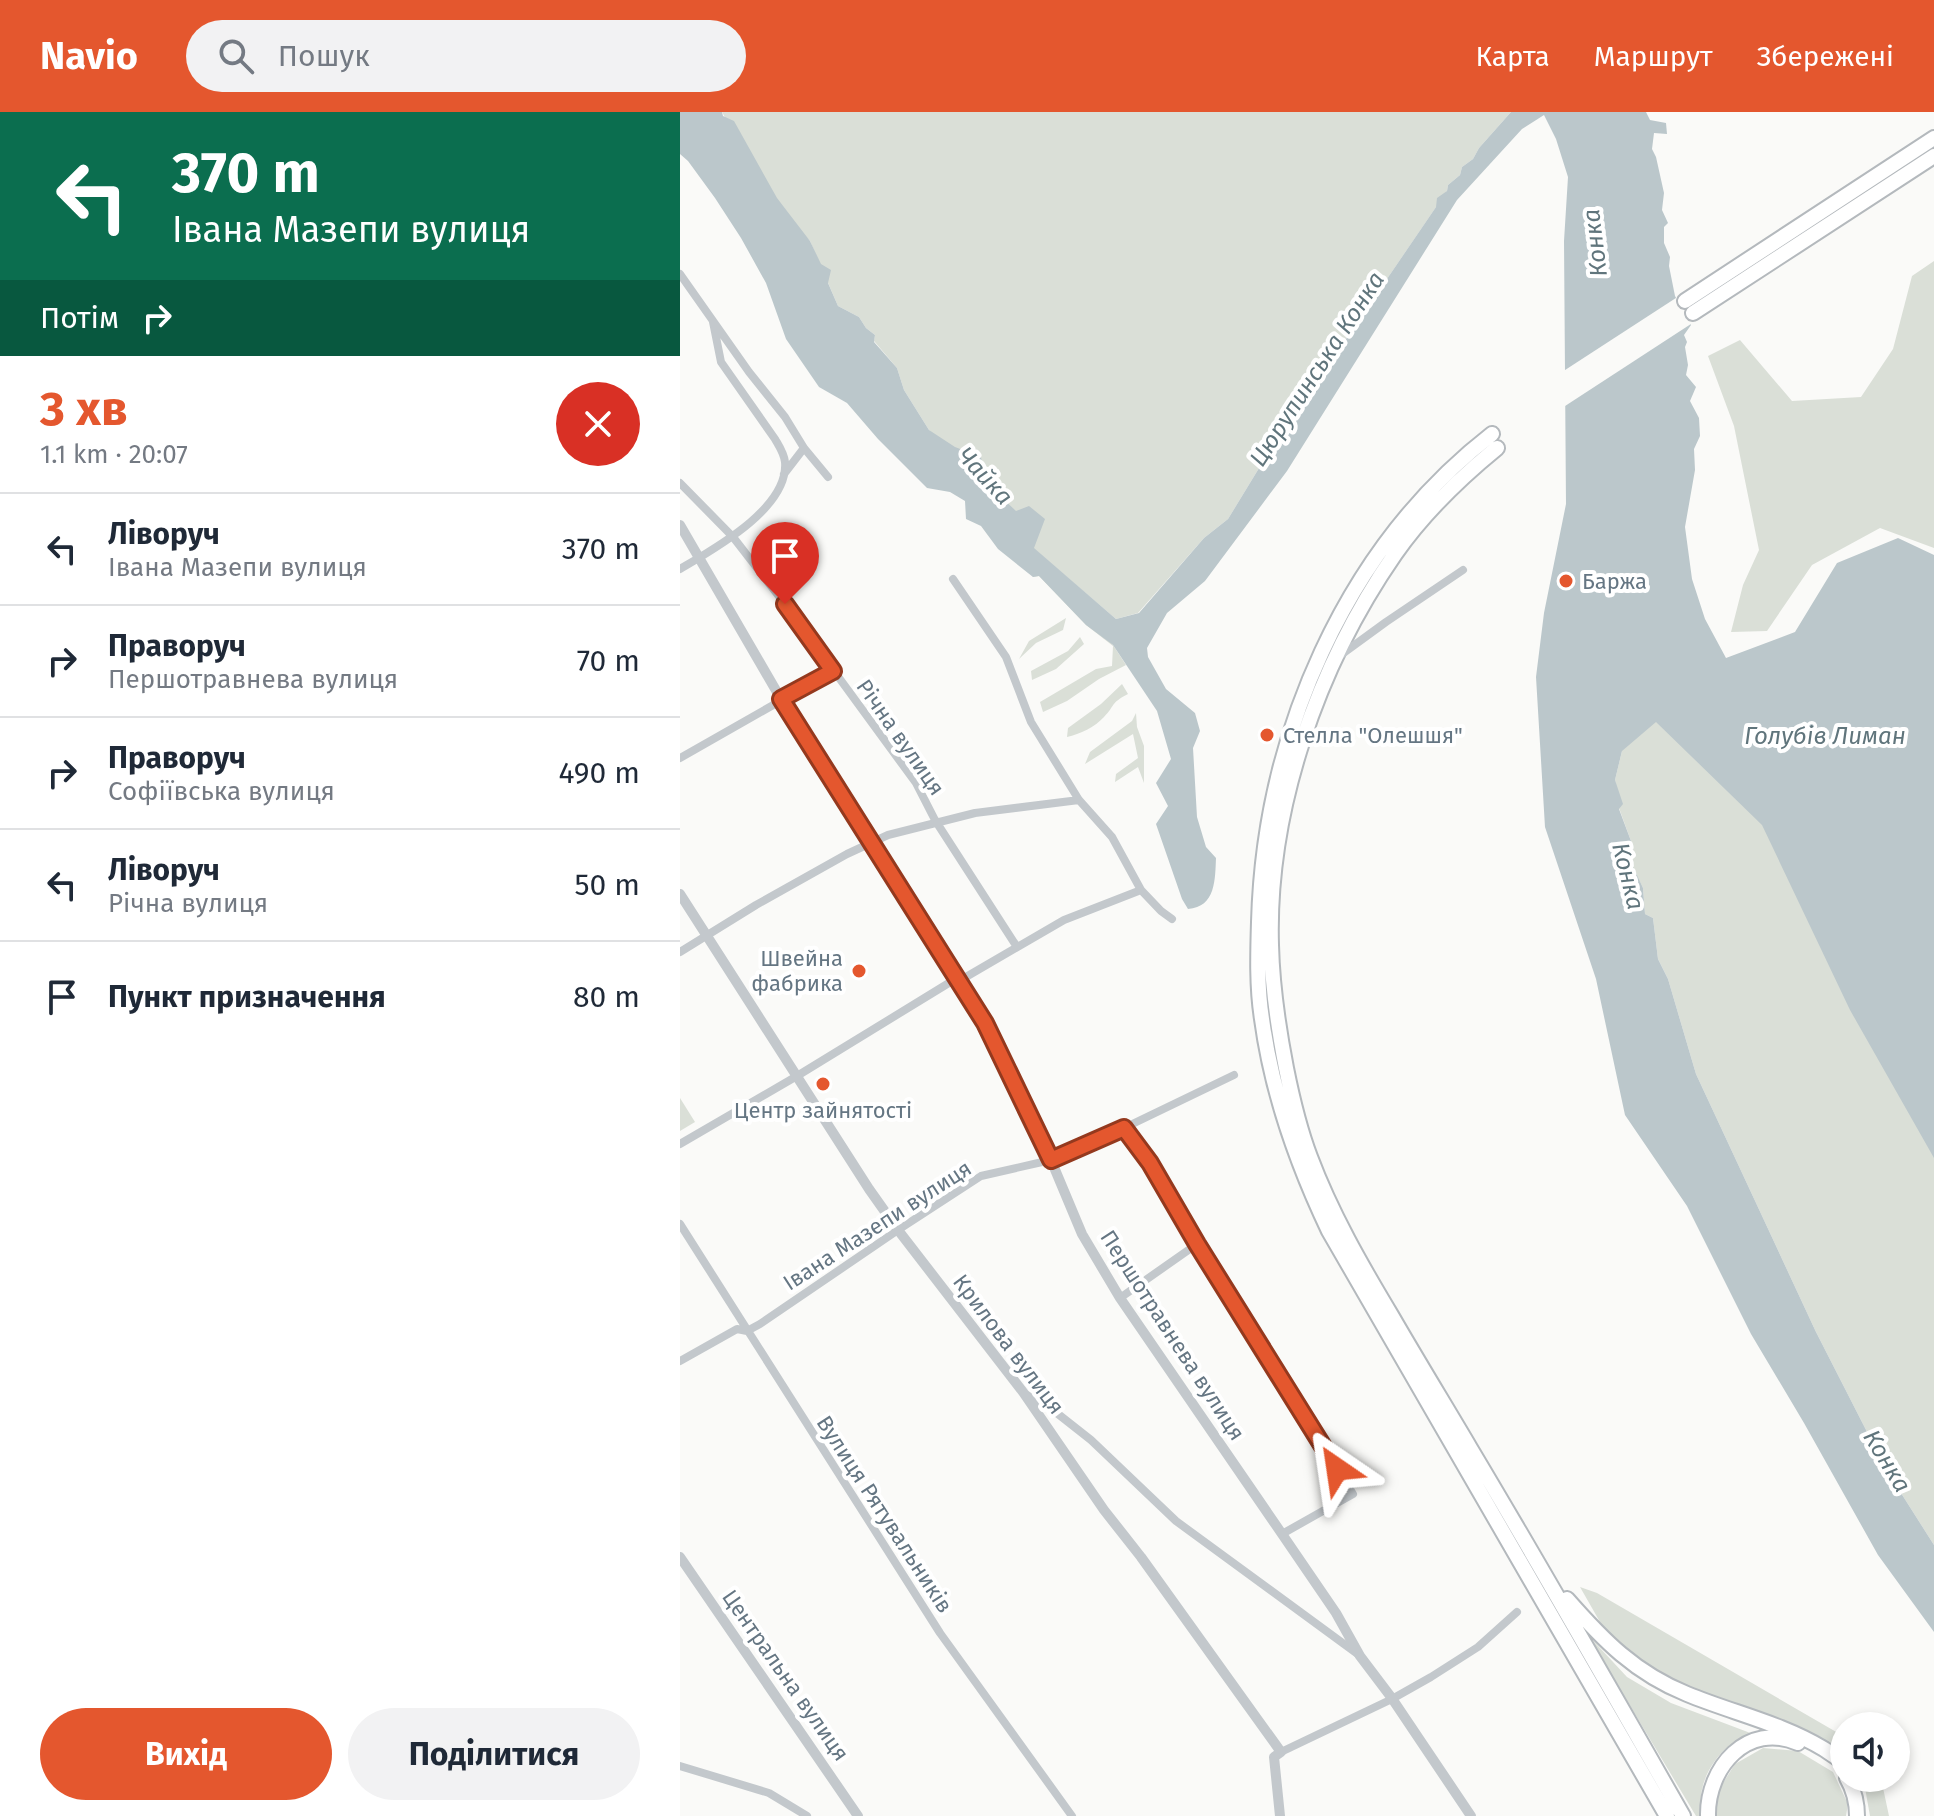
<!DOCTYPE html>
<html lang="uk">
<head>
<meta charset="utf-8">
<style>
  :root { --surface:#fff; --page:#f2f2f3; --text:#1f2937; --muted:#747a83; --line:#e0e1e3; --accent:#e4572e }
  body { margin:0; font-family:"Fira Sans",sans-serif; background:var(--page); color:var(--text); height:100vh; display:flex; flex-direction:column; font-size:30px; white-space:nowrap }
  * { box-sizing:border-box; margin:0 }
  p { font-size:26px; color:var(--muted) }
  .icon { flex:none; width:44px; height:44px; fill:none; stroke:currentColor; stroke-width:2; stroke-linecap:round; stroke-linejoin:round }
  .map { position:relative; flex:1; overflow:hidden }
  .panel { display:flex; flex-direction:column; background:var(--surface); width:680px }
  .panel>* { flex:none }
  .top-card { background:#0b6e4f; color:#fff; overflow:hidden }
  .buttons { position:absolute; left:1150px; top:1600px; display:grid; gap:16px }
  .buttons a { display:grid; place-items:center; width:80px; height:80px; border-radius:50%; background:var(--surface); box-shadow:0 4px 12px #0003; font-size:40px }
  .pin { position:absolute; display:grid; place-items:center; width:68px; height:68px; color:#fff; margin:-82px -34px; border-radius:50% 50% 50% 0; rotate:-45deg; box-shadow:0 0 8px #0007 }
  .pin .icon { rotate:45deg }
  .me { position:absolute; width:88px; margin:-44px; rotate:328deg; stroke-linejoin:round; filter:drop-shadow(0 0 6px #0008) }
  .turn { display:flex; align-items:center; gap:28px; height:168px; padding:0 40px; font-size:36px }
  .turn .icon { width:104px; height:104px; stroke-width:2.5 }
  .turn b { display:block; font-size:56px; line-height:68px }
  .then { display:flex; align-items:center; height:76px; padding:0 40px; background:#0003; gap:16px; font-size:30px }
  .round { display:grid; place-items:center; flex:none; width:84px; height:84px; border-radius:42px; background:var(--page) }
  .summary { display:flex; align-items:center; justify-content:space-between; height:136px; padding:0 40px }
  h1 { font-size:48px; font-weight:700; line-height:60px; color:var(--accent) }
  .primary-button { display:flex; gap:16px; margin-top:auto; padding:16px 40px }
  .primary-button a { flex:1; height:92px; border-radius:48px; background:var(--accent); color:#fff; font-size:32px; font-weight:700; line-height:92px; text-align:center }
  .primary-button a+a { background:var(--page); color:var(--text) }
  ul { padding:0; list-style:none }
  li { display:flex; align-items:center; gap:24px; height:112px; padding:0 40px; border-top:2px solid var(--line) }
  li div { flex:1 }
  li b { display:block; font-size:30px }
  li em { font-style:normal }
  header { display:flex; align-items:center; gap:48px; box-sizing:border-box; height:112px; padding:0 40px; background:var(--accent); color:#fff }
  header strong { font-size:38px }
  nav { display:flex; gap:44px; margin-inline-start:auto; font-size:28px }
  .search { width:560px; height:72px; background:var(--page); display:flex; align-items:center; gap:20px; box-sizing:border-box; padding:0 28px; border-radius:44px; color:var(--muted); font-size:30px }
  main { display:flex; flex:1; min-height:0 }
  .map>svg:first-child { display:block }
  .green { fill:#dadfd7 }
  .water { fill:#bbc7cb }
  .pier { fill:#fafaf8 }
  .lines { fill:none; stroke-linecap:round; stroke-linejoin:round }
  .trunk-casing { stroke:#b4b9bd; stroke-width:18 }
  .minor { stroke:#c3c8cc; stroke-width:8 }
  .tertiary { stroke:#c3c8cc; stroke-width:10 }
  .trunk { stroke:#fff; stroke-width:14 }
  .route-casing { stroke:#94391e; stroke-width:20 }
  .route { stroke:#e4572e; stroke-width:14 }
  .poi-dot { fill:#e4572e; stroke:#fff; stroke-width:3 }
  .labels { text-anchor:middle; stroke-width:8; stroke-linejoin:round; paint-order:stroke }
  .poi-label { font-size:22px; fill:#657683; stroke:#fff; text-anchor:start }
  .street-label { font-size:22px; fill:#657683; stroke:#fff }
  .water-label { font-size:24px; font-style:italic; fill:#60757c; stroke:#fff }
</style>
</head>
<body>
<header>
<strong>Navio</strong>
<div class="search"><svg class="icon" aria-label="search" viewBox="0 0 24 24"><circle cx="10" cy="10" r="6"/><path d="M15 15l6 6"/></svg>Пошук</div>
<nav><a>Карта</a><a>Маршрут</a><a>Збережені</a></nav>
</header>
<main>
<section class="panel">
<div class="top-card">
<div class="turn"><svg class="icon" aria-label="left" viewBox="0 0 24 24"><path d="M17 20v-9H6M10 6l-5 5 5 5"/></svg><div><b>370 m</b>Івана Мазепи вулиця</div></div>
<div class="then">Потім<svg class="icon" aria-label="right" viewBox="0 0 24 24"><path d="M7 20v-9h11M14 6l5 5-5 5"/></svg></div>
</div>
<div class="summary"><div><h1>3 хв</h1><p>1.1 km · 20:07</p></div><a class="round" style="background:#d93025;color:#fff"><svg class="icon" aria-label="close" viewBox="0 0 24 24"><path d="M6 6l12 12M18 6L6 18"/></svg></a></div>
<ul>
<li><svg class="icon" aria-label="left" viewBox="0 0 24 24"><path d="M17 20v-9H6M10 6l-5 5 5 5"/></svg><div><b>Ліворуч</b><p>Івана Мазепи вулиця</p></div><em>370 m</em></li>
<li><svg class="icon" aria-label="right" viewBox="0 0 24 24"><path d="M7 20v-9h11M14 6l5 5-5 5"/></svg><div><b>Праворуч</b><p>Першотравнева вулиця</p></div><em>70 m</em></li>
<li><svg class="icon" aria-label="right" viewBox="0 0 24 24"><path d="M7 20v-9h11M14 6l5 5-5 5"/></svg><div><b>Праворуч</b><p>Софіївська вулиця</p></div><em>490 m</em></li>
<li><svg class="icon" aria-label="left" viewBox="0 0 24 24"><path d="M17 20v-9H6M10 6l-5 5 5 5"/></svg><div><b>Ліворуч</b><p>Річна вулиця</p></div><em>50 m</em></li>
<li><svg class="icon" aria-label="arrive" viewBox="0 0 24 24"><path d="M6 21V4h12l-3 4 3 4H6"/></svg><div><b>Пункт призначення</b></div><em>80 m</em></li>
</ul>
<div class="primary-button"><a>Вихід</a><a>Поділитися</a></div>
</section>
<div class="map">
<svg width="1254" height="1704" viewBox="0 0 1254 1704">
  <rect width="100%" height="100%" fill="#fafaf8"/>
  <path class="green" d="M42,0H831L799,36L793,47L782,55L780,63L768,73L767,79L587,343L548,407L524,426L458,501L436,507L353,436L249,318L224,278L217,256L194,229L195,223L186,216L179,205L158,194L130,129L90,87Z
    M1254,149V436L1200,416L1132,453L1087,519L1051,520L1063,473L1079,438L1054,314L1028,244L1060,228L1112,289L1181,285L1213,237L1232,164Z
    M349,454L433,533L446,553L419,567L387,589L363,600L360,590L416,557L432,554L433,534L406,513L359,464L353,465Z
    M386,506L383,518L356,531L339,547L349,529Z
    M400,525L404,532L376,557L352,568L351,559L388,539Z
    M442,572L448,582C429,592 436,593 424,605C415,615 400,622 387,625L388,616L421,592Z
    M950,577L1254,730V1433L1207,1359L1136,1220L1016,962L988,867L978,847L973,806L965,802L963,776L948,746L951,729L939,696L935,668L942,639Z
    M456,601L457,615L464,634V671L458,655L435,670L436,662L458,646L453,622L405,652L410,640L452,609Z
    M0,986L15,1010L0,1019Z
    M900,1475L917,1481L1158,1621L1164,1626V1646L1019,1582L979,1563L949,1542L924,1517Z
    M907,1522L947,1565L991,1591L1073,1622C1065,1626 1056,1629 1049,1634C1029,1650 1016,1678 1022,1704H1016Z
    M1083,1636L1118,1639L1153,1660L1168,1692L1166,1704H1037L1036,1682L1055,1652Z
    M1180,1666H1199L1202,1671L1209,1704H1190L1185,1676Z"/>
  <path class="water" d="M0,0H42L43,4L54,9L97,86L130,129L141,152L151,158L148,171L158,194L179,205L186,216L195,223L194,230L217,256L224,278L249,318L275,335L301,345C305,372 317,381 336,399L349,394L365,407L354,436L436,507L459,501L524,426L548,407L587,343L756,95L757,86L767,79L768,73L780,63L782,55L793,47L799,36L831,0H966L970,8L986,11L987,22L974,21L972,37L976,45L984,81L982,98L988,111L984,115V131L990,145L989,154L995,184L1011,213L1004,223L1007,230L1005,235L1008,253L1006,263L1016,275L1010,289L1019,306L1020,324L1014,337L1015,358L1005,415L1012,467L1025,507L1046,546L1115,520L1157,451L1218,426L1254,443V1046L1170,898L1082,713L976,610L942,639L935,668L943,692L939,697L951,729L949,746L963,776L965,802L973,806L978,847L988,867L1016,962L1136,1220L1207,1359L1254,1433V1520L1198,1443L1124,1311L1071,1222L1007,1094L945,1003L916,867L865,715L856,565L864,501L886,392L884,129L888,65L876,27L864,3L842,17L777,88L607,359L525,469L487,501L467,536L468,545L486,577L515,601L520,619L513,636L517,705L526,735L536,746C535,767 536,795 508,797L502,787L476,712L488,694L476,671L491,647L477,599L433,533L406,513L359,464L353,465L318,437L301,414L286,407L285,389L270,380L247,376L198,327L167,291L139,275L106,227L86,171L61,126L35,86L8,49L0,42Z"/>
  <path class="pier" d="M999,184L1014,210L882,296V260Z"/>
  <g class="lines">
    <g class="trunk-casing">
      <path id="trunk" d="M1005,189L1254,26
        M1013,201L1254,44
        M812,322C664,437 584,625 579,810C578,842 577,875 582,907C592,981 617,1052 649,1119L987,1704
        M817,336C779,367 743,402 715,442C638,553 587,698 591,833C592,875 598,915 606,956C612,986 619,1016 630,1045C651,1101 681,1153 711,1203C737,1248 764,1292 790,1336C863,1458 933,1581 1003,1704
        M887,1487C923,1528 955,1561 1007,1582C1053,1601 1101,1611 1144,1637C1151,1642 1158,1646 1164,1651
        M1167,1666C1174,1678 1177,1690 1177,1704
        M1028,1704C1027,1656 1067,1609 1118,1631"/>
    </g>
    <path class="minor" d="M0,162L69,260L105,305L124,336L148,365
      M104,362L124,336
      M0,371L53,425L105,492L236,671L255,708L337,835
      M0,457C34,437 109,396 105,350C104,341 99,334 95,327L41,250L33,210
      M273,467L326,545L351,610L399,688L432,725L461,778L481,799L492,807
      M658,545L706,510L783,458
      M0,646L153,559
      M0,840L76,793L167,742L208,723L295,701L399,688
      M279,869L384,808L461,778
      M444,1016L470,1051L517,1132L673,1382L602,1422
      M0,1032L117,964L277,866
      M0,1112L260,1521L392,1704
      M440,1186L517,1132
      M0,1249L57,1217L67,1219L80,1212L218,1118L301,1064L371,1048L444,1016L554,963
      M347,1283L378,1302L411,1328L496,1409L679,1543
      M601,1640L712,1587L751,1565L798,1535L837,1500
      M0,1654L89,1681L127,1704"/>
    <path class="tertiary" d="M0,413L101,587L305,911L371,1048L402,1122L440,1186L602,1422L656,1501L680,1544L711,1585L791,1704
      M0,782L189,1077L218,1118L343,1280L424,1398L461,1445L601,1640L594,1645L600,1704
      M0,1445L178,1704"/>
    <use href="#trunk" class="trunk"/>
  </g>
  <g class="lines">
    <g class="route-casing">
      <path id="route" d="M105,492L153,559L101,587L305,911L371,1048L444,1016L470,1051L517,1132L657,1357"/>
    </g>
    <use href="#route" class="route"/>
  </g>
  <g class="poi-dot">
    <circle cx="886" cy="469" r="8"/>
    <circle cx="587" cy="623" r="8"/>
    <circle cx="179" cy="859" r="8"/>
    <circle cx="143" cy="972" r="8"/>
  </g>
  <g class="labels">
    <g class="poi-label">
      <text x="902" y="477">Баржа</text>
      <text x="603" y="631">Стелла "Олешшя"</text>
      <text x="163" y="854" text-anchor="end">Швейна<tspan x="163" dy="25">фабрика</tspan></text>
      <text x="143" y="1006" text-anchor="middle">Центр зайнятості</text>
    </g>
    <g class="street-label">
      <text transform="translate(221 625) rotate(55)" y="8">Річна вулиця</text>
      <text transform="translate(197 1113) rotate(-33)" y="8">Івана Мазепи вулиця</text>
      <text transform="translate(493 1223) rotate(57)" y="8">Першотравнева вулиця</text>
      <text transform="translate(329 1232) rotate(53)" y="8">Крилова вулиця</text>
      <text transform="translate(205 1402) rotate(57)" y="8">Вулиця Рятувальників</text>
      <text transform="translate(106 1563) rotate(55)" y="8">Центральна вулиця</text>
    </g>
    <g class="water-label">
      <text transform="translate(915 131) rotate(-97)" y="8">Конка</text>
      <text transform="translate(637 257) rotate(-57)" y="8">Цюрупинська Конка</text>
      <text transform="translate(305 364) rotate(47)" y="8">Чайка</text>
      <text x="1145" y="632">Голубів Лиман</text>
      <text transform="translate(948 764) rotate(76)" y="8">Конка</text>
      <text transform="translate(1207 1349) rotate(59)" y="8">Конка</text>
    </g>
  </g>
</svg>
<div class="buttons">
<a><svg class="icon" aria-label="sound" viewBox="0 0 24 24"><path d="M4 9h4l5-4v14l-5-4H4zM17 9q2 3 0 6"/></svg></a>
</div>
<div class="pin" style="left:105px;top:492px;background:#d93025"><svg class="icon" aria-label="arrive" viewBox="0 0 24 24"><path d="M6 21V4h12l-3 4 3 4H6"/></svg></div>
<svg class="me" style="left:657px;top:1357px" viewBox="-20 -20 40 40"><path d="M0-17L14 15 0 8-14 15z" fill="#e4572e" stroke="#fff" stroke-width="4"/></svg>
</div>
</main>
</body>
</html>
